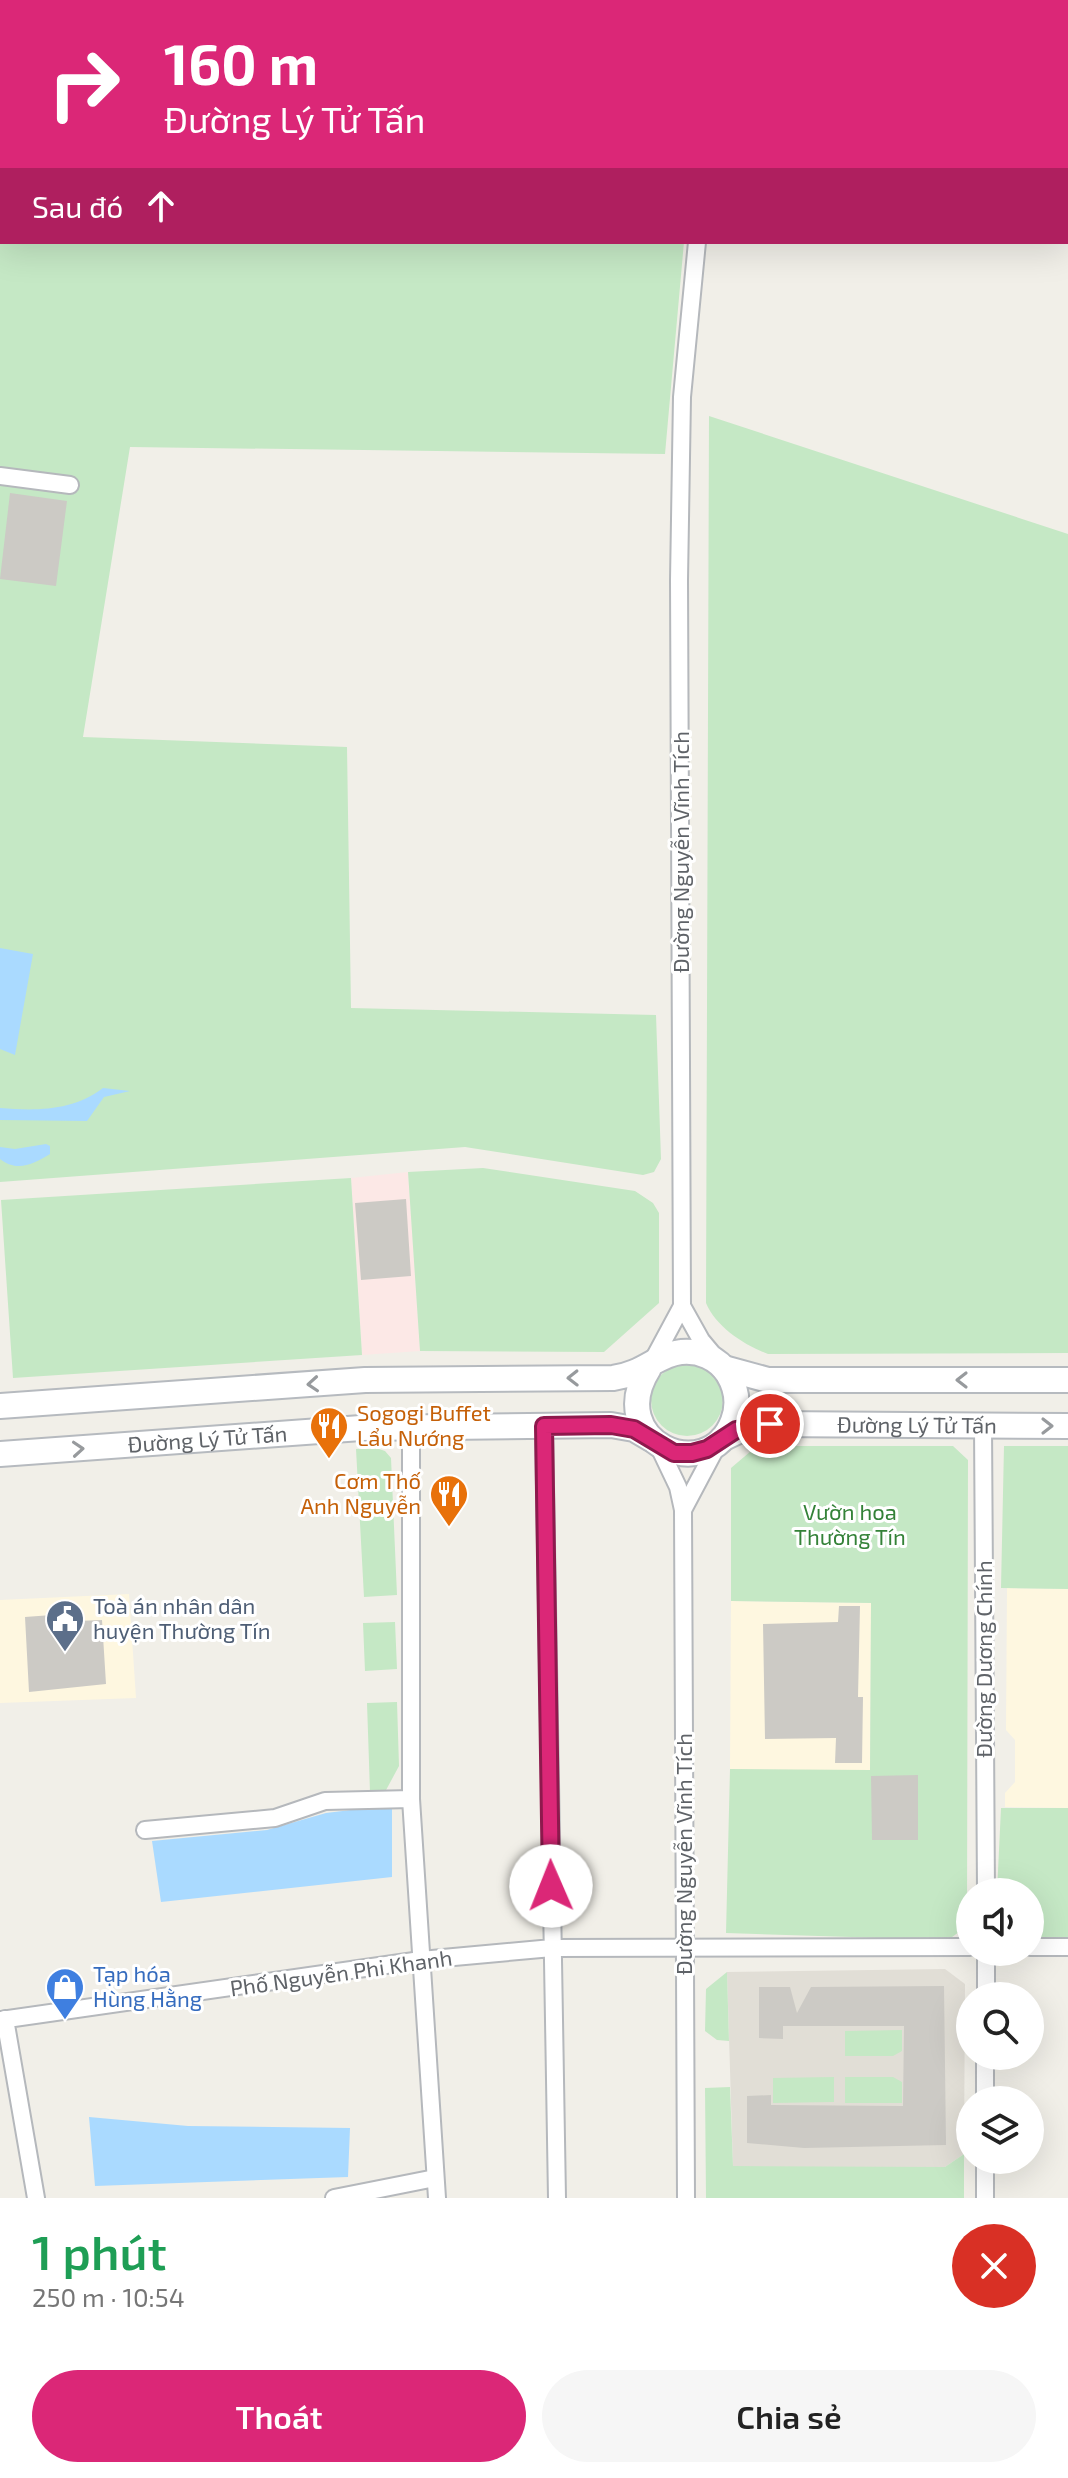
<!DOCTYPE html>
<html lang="vi">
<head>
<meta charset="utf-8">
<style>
  :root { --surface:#fff; --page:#f6f6f6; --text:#222; --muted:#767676; --accent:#db2777 }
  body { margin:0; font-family:"Exo 2",sans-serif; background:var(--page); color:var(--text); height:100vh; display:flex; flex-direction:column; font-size:30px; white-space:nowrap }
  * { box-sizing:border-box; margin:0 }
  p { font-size:26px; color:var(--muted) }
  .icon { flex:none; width:44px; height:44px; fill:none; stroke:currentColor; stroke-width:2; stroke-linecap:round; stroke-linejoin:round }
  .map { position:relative; height:2198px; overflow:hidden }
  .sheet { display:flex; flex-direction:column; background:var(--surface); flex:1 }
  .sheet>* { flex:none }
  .banner { position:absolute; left:0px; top:0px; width:1068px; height:244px; box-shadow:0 8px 32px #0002; background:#db2777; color:#fff; overflow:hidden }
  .buttons { position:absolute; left:956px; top:1878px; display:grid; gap:16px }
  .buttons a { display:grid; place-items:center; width:88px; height:88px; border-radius:50%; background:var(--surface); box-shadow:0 8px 32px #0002; font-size:40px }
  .pin { position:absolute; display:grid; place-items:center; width:68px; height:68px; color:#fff; margin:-34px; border:4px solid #fff; border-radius:50%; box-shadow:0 2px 8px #0007 }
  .me { position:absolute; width:88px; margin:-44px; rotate:359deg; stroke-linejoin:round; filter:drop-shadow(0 0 6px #0008) }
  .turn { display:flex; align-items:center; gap:28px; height:168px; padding:0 32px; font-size:36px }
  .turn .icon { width:104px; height:104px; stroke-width:2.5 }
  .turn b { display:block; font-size:56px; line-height:68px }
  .then { display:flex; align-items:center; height:76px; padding:0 32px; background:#0003; gap:16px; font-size:30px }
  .round { display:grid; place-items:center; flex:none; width:84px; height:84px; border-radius:42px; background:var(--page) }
  .head { display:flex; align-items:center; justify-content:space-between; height:136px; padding:0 32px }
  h1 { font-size:48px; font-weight:600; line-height:60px; color:#1e9e55 }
  .cta { display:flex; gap:16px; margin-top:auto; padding:16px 32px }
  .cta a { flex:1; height:92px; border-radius:48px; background:var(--accent); color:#fff; font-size:32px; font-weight:600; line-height:92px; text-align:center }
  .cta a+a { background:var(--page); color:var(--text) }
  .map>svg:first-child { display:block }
  .commercial { fill:#fef7e0 }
  .education { fill:#e1ded6 }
  .medical { fill:#fce8e6 }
  .green { fill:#c5e8c5 }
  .water { fill:#aadaff }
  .building { fill:#cccac5 }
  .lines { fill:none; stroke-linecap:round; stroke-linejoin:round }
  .street-casing { stroke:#b5b8bc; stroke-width:20 }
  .secondary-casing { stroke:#b6babf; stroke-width:28 }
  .street { stroke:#fff; stroke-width:16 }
  .secondary { stroke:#fff; stroke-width:24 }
  .oneway { stroke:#979a9d }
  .route-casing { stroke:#8e194d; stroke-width:20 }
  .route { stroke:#db2777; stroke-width:14 }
  .labels { text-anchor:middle; stroke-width:6; stroke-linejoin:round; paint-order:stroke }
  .street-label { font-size:22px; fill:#5f6368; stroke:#fff }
  .food-label { font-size:22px; fill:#c56008; stroke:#fff; text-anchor:start }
  .park-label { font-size:22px; fill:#348238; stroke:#fff }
  .service-label { font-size:22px; fill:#4e5e75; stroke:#fff; text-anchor:start }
  .shop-label { font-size:22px; fill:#366cbe; stroke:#fff; text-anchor:start }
</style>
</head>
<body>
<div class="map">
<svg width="1068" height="2198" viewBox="0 0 1068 2198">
  <rect width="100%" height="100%" fill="#f1efe8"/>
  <path class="commercial" d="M1007,1588L1068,1589V1808L1005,1807V1793L1015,1782V1740L1006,1730Z
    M129,1594L136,1698L0,1703V1600Z
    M731,1601L871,1603L870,1771L966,1850L866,1771L730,1769Z"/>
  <path class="education" d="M945,1969L965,1984L964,2154L945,2167H733L727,1972Z"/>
  <path class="medical" d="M408,1172L420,1351L362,1355L351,1178Z"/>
  <path class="green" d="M0,0H706L2,2V242H684L665,454L130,447L83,737L347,747L351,1008L656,1015L661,1159L654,1172L643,1175L465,1147L0,1182Z
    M709,416L1068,534V1353L768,1354C744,1345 716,1327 706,1303Z
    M483,1168L635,1191L653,1203L659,1213V1303L604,1352L420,1351L408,1172Z
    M351,1178L362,1355L13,1378L1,1200Z
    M651 1400a36 36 0 1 1 72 0a36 36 0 1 1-72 0Z
    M766,1446H953L968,1460L967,1920L963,1929L948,1940L726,1933L730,1769L870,1770L871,1603L731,1601V1468L751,1451Z
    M1004,1446H1068V1589L1001,1588Z
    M376,1448L385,1451L391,1458L397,1595L364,1597L356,1449Z
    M395,1622L397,1669L365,1671L363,1623Z
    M397,1702L399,1766L385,1792H370L367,1703Z
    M1001,1808H1068V1942H1030V1892H997Z
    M727,1972L729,2041L717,2040L705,2031L706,1989Z
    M902,2030V2051L893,2056H845V2031Z
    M834,2077V2102L773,2103V2078Z
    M893,2077L902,2082V2103H845V2077Z
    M730,2087L733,2166L945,2167L964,2154V2198H706L705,2088Z"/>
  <path class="water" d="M0,948L33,954L15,1055L0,1049Z
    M103,1088L130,1091L104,1097L87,1121L0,1120V1108C36,1111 73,1111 103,1088Z
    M46,1144L50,1146V1154C32,1165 17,1172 0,1159V1147L15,1149Z
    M392,1805V1877L161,1902L152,1841L267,1830L326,1813Z
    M89,2117L188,2126L350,2128L348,2177L95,2186Z"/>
  <path class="building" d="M10,493L67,501L56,586L0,579Z
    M406,1199L411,1276L361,1280L355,1203Z
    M839,1606H860L858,1697H863L862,1763H835L836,1738L765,1739L763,1624L838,1622Z
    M52,1615V1622L102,1620L106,1684L29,1692L25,1617Z
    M918,1775V1840H872L871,1776Z
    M944,1986L946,2145L804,2148L747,2143V2096L771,2095V2105L903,2106L904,2026H783V2039L759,2038V1987H790L797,2013L811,1987Z"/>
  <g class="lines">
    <g class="street-casing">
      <path id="street" d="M721,2V0
        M0,476L70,485
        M682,1306L701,1340L716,1358
        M653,1360L682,1306L679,580L682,397L697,242
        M544,1426L557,2198
        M983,1426L986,1892
        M411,1428V1799L437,2198
        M658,1445L678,1487L683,1510L686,2198
        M683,1510L718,1444
        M145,1830L275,1818L325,1801L411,1799
        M1030,1947H1068
        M986,1996V1952
        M5,2019L36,2198
        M0,2020L421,1960L552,1948L970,1947
        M985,2100V2056
        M334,2198L435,2178
        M985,2198V2160"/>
    </g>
    <g class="secondary-casing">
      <g id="secondary">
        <path d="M724,1368L768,1380H1068"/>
        <path d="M0,1406L365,1380L613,1378C644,1374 658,1354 681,1352C699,1350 718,1358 728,1374C737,1389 739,1405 733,1421C708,1488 602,1442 649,1368"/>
        <path id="s1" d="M722,1439L749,1426L770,1424L1068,1426"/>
        <path id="s2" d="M0,1454L361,1428L611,1425L634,1429L651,1439"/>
      </g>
    </g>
    <use href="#street" class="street"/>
    <use href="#secondary" class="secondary"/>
  </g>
  <defs><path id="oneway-chevron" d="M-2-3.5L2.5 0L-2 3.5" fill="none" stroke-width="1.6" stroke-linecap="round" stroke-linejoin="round" transform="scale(2)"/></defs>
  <g class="oneway">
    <use href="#oneway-chevron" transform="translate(573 1378) rotate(179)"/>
    <use href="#oneway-chevron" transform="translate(962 1380) rotate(-180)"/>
    <use href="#oneway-chevron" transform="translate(313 1384) rotate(176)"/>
    <use href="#oneway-chevron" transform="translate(1047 1426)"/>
    <use href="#oneway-chevron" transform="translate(78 1449) rotate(-4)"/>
  </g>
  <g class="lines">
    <g class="route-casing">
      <path id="route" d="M551,1886L544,1426L611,1425L634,1429L674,1453H692L707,1449L736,1430L770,1424"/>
    </g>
    <use href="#route" class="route"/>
  </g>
  <defs>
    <g id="restaurant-pin" transform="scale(2)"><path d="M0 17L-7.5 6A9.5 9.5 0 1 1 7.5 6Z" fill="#e8710a" stroke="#fff"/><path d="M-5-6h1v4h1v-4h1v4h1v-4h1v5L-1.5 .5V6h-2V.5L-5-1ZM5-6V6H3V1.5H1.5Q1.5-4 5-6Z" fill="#fff"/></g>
    <g id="civic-pin" transform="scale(2)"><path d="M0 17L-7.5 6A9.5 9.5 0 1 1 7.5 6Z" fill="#5c6f8a" stroke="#fff"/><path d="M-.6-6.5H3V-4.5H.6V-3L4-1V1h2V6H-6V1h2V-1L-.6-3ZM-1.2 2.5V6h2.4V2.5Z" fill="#fff"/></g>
    <g id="shop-pin" transform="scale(2)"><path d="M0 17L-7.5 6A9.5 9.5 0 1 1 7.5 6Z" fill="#3f7fe0" stroke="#fff"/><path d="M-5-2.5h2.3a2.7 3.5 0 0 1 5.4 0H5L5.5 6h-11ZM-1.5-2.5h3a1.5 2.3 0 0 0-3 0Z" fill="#fff"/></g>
  </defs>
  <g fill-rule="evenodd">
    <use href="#restaurant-pin" x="329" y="1426"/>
    <use href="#restaurant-pin" x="449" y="1494"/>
    <use href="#civic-pin" x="65" y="1619"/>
    <use href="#shop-pin" x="65" y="1987"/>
  </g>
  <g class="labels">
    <g class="street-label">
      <text transform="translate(681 852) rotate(-90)" y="8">Đường Nguyễn Vĩnh Tích</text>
      <text dy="8" stroke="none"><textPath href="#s1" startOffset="198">Đường Lý Tử Tấn</textPath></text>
      <text dy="8" stroke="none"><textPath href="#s2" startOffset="208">Đường Lý Tử Tấn</textPath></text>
      <text transform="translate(984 1659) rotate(-90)" y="8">Đường Dương Chính</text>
      <text transform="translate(684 1854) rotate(-90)" y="8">Đường Nguyễn Vĩnh Tích</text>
      <text transform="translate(341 1973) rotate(-8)" y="8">Phố Nguyễn Phi Khanh</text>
    </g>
    <g class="food-label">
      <text x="357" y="1421">Sogogi Buffet<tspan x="357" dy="25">Lẩu Nướng</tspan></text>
      <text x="421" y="1489" text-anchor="end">Cơm Thố<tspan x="421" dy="25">Anh Nguyễn</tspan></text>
    </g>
    <g class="park-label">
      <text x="850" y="1520">Vườn hoa<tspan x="850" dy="25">Thường Tín</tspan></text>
    </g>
    <g class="service-label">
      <text x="93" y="1614">Toà án nhân dân<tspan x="93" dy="25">huyện Thường Tín</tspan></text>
    </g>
    <g class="shop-label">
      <text x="93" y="1982">Tạp hóa<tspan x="93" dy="25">Hùng Hằng</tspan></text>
    </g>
  </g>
</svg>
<div class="buttons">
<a><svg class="icon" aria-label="sound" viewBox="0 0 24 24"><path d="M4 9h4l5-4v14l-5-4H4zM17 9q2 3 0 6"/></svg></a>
<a><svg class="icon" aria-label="search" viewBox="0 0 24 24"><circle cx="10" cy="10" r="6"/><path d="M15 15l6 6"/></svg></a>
<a><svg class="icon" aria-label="layers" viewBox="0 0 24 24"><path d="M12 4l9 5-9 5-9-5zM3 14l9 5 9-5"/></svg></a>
</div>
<div class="pin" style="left:770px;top:1424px;background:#d93025"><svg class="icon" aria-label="arrive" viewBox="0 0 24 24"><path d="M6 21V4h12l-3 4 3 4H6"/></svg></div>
<svg class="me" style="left:551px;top:1886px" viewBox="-20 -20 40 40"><circle r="19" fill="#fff"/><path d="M0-13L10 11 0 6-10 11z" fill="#db2777"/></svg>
<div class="banner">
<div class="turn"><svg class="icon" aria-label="right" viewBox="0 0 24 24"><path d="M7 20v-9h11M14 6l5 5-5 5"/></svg><div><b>160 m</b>Đường Lý Tử Tấn</div></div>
<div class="then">Sau đó<svg class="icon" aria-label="ahead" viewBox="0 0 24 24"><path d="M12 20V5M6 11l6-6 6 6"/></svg></div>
</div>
</div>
<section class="sheet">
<div class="head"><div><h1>1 phút</h1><p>250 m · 10:54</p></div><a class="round" style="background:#d93025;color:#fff"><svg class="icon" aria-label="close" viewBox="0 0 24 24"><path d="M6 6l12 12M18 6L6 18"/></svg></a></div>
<div class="cta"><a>Thoát</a><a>Chia sẻ</a></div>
</section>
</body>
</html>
